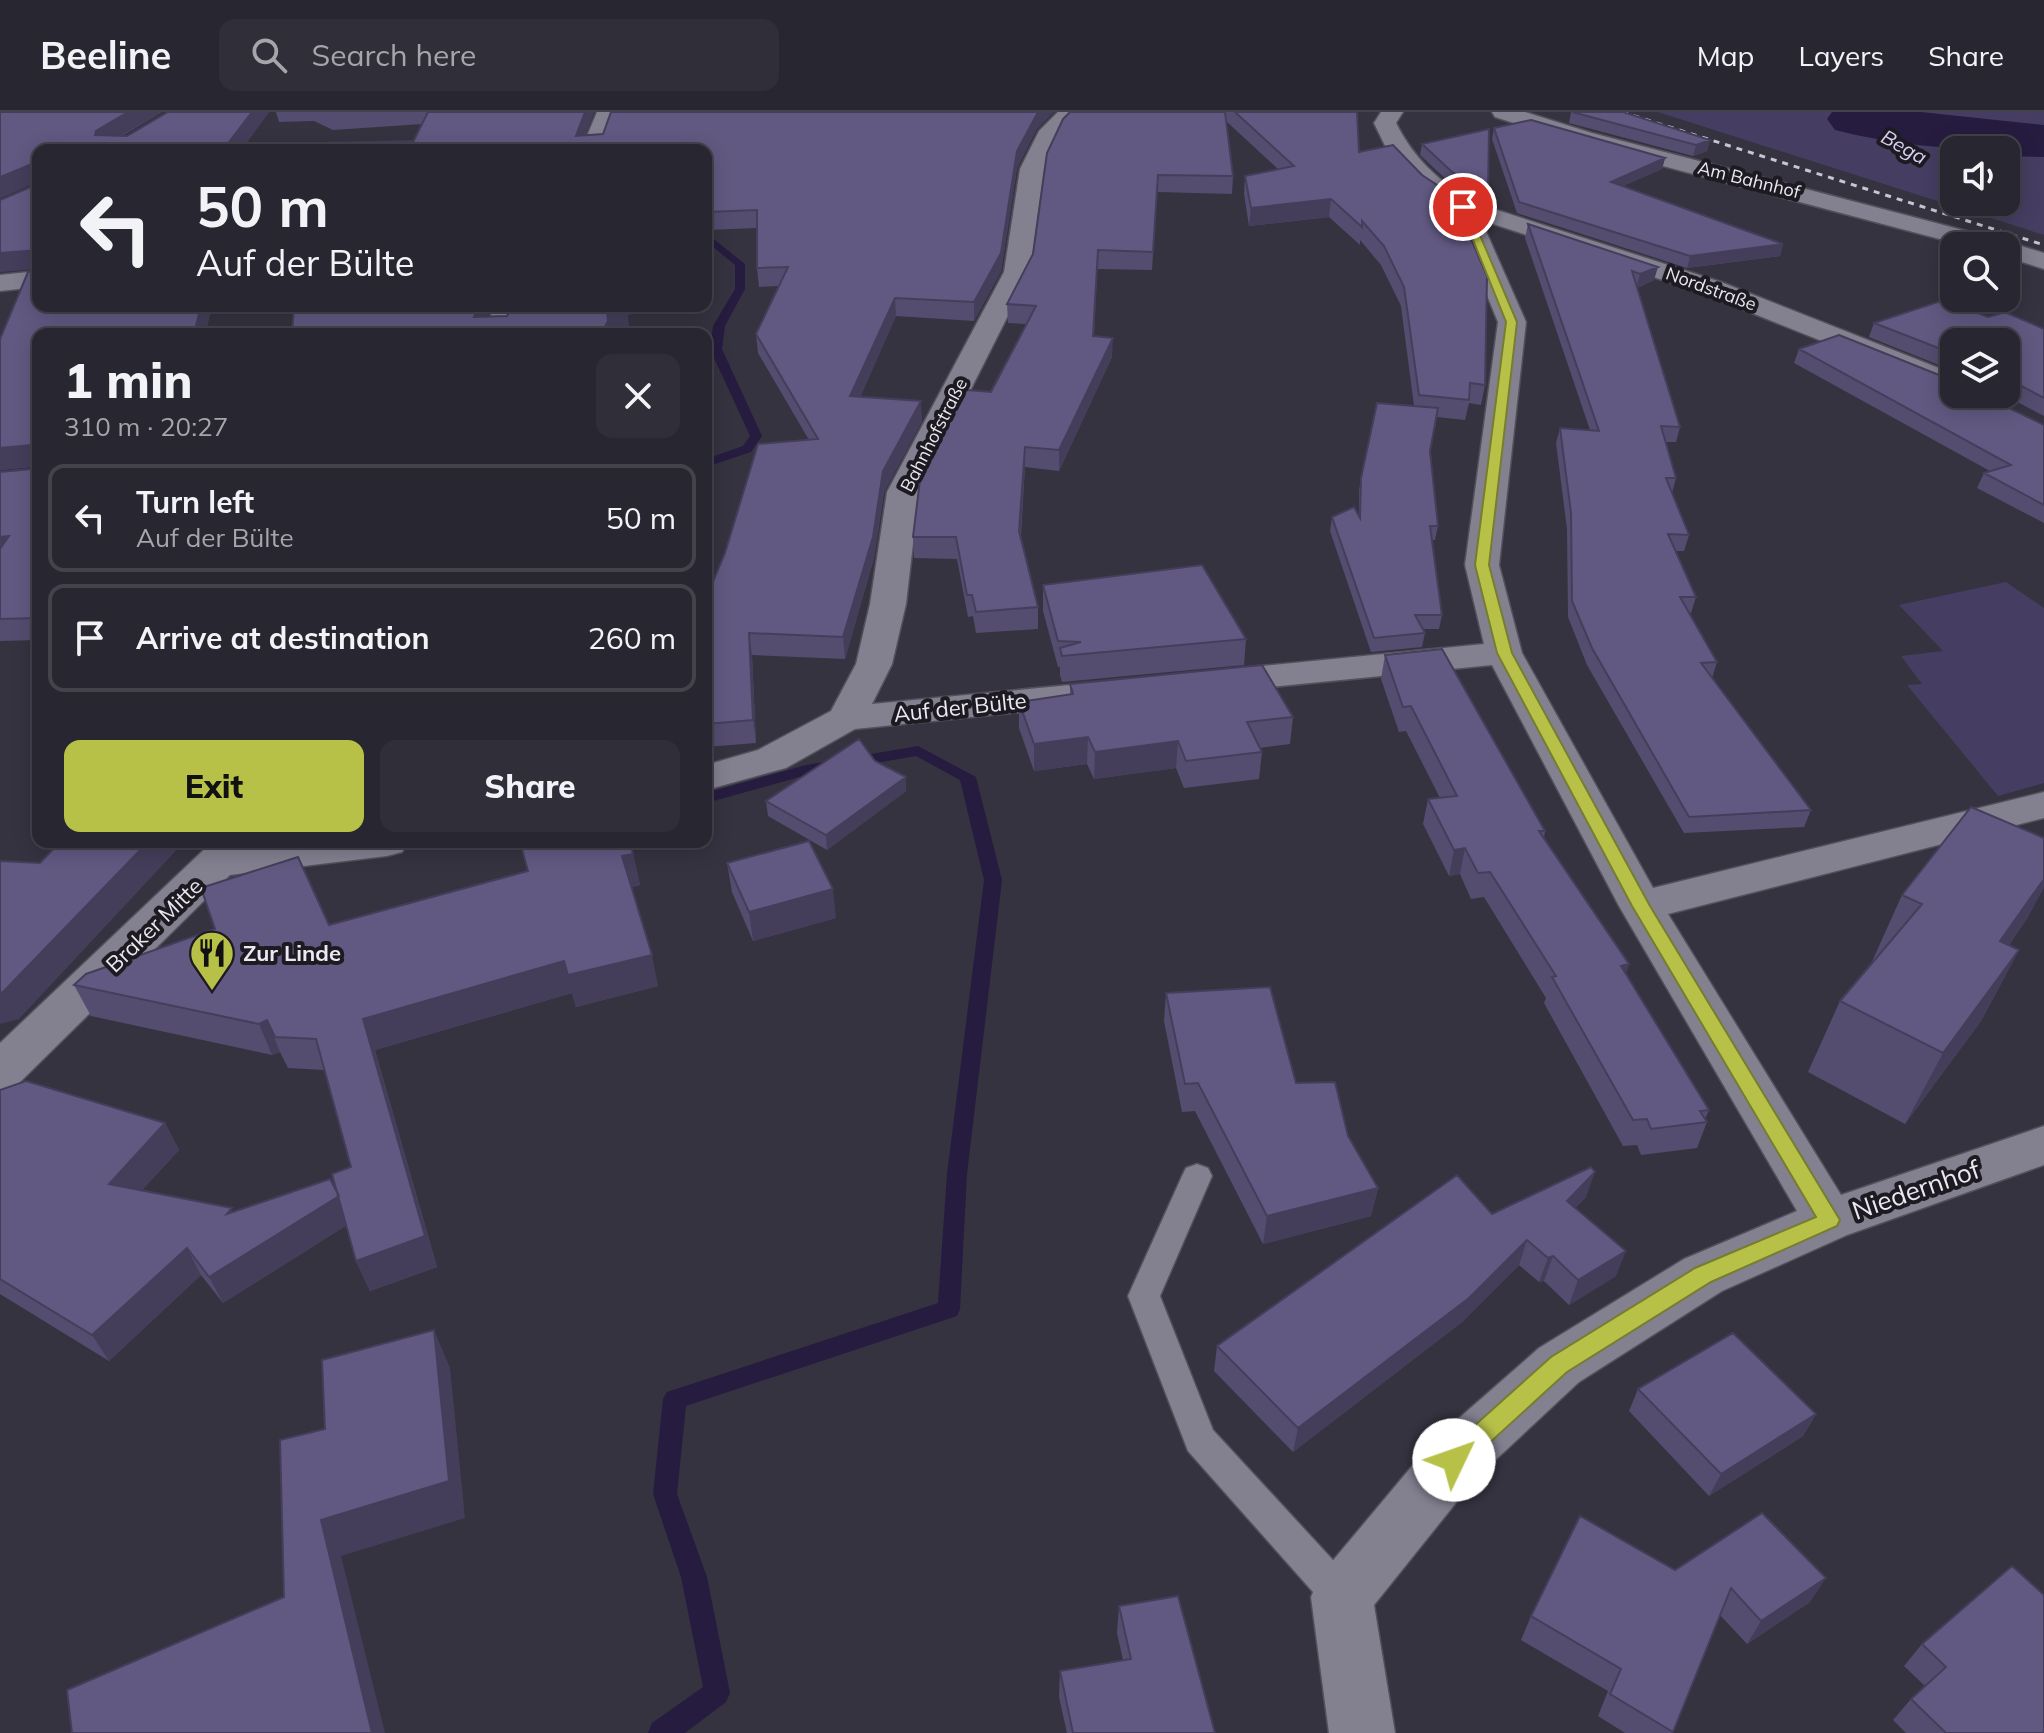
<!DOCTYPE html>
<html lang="en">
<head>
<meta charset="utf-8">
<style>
  :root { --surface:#282630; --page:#302e38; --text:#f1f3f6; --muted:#a5a5ab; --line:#44434c; --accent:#b7c148 }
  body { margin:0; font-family:Mulish,sans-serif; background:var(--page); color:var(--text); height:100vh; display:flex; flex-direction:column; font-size:30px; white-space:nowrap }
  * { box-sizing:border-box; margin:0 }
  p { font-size:26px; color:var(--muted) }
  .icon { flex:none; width:44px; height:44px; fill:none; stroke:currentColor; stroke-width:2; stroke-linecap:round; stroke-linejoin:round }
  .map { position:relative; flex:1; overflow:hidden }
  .panel { position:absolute; left:32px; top:216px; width:680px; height:520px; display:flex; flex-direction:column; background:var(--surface); border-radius:16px; box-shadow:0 4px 20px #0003,0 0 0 2px var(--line) }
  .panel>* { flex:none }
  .top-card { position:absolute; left:32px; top:32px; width:680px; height:168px; border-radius:16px; box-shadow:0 4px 20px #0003,0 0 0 2px var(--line); background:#282630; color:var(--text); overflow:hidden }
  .fabs { position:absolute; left:1940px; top:24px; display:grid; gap:16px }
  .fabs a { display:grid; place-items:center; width:80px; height:80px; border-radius:16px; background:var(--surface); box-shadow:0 4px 20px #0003,0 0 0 2px var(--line); font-size:40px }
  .pin { position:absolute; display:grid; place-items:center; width:68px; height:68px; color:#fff; margin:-34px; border:4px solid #fff; border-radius:50%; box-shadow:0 2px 8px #0007 }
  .me { position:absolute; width:88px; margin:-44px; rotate:48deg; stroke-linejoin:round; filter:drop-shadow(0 0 6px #0008) }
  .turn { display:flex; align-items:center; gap:28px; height:168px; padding:0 32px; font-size:36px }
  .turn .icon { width:104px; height:104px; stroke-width:2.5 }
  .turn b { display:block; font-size:56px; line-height:68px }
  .round { display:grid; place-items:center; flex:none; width:84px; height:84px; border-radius:16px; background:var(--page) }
  .headline { display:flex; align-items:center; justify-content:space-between; height:136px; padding:0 32px }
  h1 { font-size:48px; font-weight:800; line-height:60px }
  .cta { display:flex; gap:16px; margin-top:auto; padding:16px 32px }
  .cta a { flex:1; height:92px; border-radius:16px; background:var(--accent); color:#111; font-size:32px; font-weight:800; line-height:92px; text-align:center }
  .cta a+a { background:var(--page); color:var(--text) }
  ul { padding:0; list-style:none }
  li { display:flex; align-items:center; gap:24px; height:108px; margin:0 16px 12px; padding:0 16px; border:4px solid var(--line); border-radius:16px }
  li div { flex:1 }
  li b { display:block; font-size:30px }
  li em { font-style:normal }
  header { display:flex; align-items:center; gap:48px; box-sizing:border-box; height:112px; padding:0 40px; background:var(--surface); border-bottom:2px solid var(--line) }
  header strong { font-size:38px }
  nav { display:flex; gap:44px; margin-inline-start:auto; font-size:28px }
  .search { width:560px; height:72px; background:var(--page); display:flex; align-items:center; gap:20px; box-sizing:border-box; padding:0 28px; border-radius:16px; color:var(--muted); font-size:30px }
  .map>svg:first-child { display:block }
  .green { fill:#463e62; fill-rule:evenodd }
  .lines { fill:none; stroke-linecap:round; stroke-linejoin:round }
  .stream { fill:#261c40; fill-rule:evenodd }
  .river { fill:#261c40; fill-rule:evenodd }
  .lane-casing { stroke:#52505b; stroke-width:3 }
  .street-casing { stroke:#52505b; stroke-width:3 }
  .lane { fill:#838090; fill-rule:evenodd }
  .street { fill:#838090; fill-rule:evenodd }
  .rail { stroke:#c7c5cf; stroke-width:3; stroke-dasharray:6 6; stroke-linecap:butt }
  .wall { fill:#544d70 }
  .shaded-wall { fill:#453e5b }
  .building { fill:#625982; stroke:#453e5b; stroke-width:2 }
  .route { fill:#b7c148; stroke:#777d2f; stroke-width:2 }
  .labels { text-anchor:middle; stroke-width:8; stroke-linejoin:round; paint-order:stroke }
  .far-street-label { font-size:18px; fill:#eae8f1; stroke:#1d1b21 }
  .far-water-label { font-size:20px; font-style:italic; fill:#d9d1fa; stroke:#1d1b21 }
  .street-label { font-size:22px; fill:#eae8f1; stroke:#1d1b21 }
  .poi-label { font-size:22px; font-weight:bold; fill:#eae8f1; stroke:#1d1b21; text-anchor:start }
  .near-street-label { font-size:26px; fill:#eae8f1; stroke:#1d1b21 }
</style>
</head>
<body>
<header>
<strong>Beeline</strong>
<div class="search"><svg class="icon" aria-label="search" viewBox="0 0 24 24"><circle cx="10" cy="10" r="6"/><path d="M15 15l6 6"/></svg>Search here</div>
<nav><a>Map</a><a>Layers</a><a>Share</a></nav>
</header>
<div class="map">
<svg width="2044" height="1621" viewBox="0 0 2044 1621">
  <rect width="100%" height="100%" fill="#353340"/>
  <path class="green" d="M1658,0H2044V25L1916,16L1918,25L2044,32V123ZM1954,38H2006V90H1954Z
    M567,25L562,38H264L270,31Z
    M2006,470L2044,496V671L1998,684L1907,573L1922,572L1901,544L1943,539L1899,493Z"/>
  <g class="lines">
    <path class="stream" d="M706,121L745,152V177L725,214L722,237L762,324L751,340L706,355V347L743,334L750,324L710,237L713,214L735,177V153L706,129Z
      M918,634L976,665L1002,768L967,1062L960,1197L957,1204L686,1294L677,1382L707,1465L730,1581L726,1590L685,1621H648L652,1611L703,1575L681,1465L653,1382L663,1287L667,1280L938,1191L947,1062L984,768L960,668L916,644L807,663L706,691V681L806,653Z"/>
    <path class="river" d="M1832,0H1921L2044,13V45L2006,44V38C1949,38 1890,32 1835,18L1827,7Z"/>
    <g class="lane-casing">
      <path id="lane" d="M1197,1052L1208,1056L1212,1064L1160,1184L1213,1318L1355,1472L1360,1485L1355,1498L1342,1503L1329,1498L1188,1339L1128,1184L1182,1064L1186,1056Z"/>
    </g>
    <g class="street-casing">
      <path id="street" d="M597,0H619L603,38H581Z
        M1058,0H1082L1060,22L1044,57L1030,160L919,380L906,492L892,552L872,592L1090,571L1103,574L1109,582L1103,590L1090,593L855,617L786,656L706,678V653L758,638L831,599L856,552L870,492L887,380L1004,160L1020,57L1039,19Z
        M1381,0H1403L1396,11C1414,47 1438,68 1472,90L1721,170L1954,262V282L1702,181L1481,108L1526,210L1499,453L1522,541L1653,776L2044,680V706L1668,802L1841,1083L2044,1014V1053L1847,1123L1722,1179L1579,1270L1475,1367L1374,1493L1395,1621H1329L1311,1485L1320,1464L1433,1329L1539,1236L1684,1147L1797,1099L1619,794L1492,553L1211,581L1198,578L1192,570L1198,562L1211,559L1484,532L1465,453L1498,210L1452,99L1422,78L1391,46L1374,11Z
        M1492,0H1525L1592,21L2005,129L2044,141V157L2006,145V134H1966L1576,31L1495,5Z
        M38,159V175L0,179V163Z
        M496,194H524L508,222H480Z
        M212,730H408L402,740L387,744L230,763L17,973L0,978V931Z"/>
    </g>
    <use href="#lane" class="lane"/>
    <use href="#street" class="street"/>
    <path class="rail" d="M1622,0L2044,133"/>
  </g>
  <path class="wall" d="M0,0H162L122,24H127L168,0H269L241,38H38V194H212L205,222H38V528L0,529V360L31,357V355L0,358V227L33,157L32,72L0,86Z
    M276,0H594L585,23L1036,18L1017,56L1001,159L974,209L896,204L860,285L922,309L884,380L874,446L845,547L752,543L756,631L706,635V477H710L809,328L758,241L756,222L779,174L759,175L757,156V116L706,118V38L422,12L333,18L314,9L279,10Z
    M1070,0H1357L1359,40L1485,273L1481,293L1469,291L1465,308L1437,305L1430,339L1438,414L1435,428H1432L1442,503L1439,517H1423L1425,521L1422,535L1371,540L1330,419L1332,405L1359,403V379L1361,366L1414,294L1401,194L1381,153L1360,128V133L1329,105L1249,114L1244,82L1245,64L1278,57L1226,9L1233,64L1232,82L1157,80L1152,158L1097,157L1094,224L1112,245L1059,359L1025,355L1021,423L1038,495V517L976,521L973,504L968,505L957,447L914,446L913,425L1026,212L1008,211L1007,192L1033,142Z
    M1571,0L1710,28L1707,39L1693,44L1569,11Z
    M1494,16L1665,46L1662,57L1623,74L1783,132L1780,144L1687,156L1517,101L1492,27Z
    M1422,32L1488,80L1486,91L1450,71L1420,43Z
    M1528,112L1654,168L1637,176L1680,315L1676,330H1666L1676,366L1672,381L1689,423L1684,439H1675L1696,485L1691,501H1689L1717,550L1712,566L1811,698L1804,715L1684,721L1587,553L1568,505L1567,417L1556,331L1560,316L1590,318L1525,126Z
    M1988,205L2044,217V304L2002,282H2006V230H1954V259L1869,225L1874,211Z
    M1799,237L2044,313V411L1977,376L1984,361L1990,359L1794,251Z
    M1043,473L1246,527L1244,553L1062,570L1060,563V555H1058L1043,499Z
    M1385,543L1545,719L1544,726L1629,852L1626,861L1709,998L1705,1007L1707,1010L1697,1036L1641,1043L1637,1033L1623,1034L1544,891L1546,886L1484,785L1471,787L1460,762L1449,764L1423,712L1428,687L1440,686L1406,619L1399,620L1381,567Z
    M1070,572L1293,605L1290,632L1259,636L1262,640L1259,667L1184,676L1176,656L1094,667L1087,652L1034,659L1019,616V590L1070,583Z
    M875,649L906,679L827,738L768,704L766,689Z
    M633,742L640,773L631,775L658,874L576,895L572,881L375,938L437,1155L370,1179L356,1149L347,1113L223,1191L201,1163L109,1249L0,1182V978L165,1011L179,1038L142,1078L234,1100L339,1085L351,1055L324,958L288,956L280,940L272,943L91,904L74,873Z
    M727,751L836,806L753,829L732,780Z
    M1902,783L2028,805L2009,833L2019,838L1981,909L1905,1012L1808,960L1840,889L1870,854Z
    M1166,881L1296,971L1348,1024L1378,1076L1371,1104L1263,1132L1195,999L1182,1000L1164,909Z
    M1586,1085L1575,1096L1616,1164L1569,1193L1544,1169L1539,1170L1519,1153L1462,1210L1293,1340L1214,1259L1217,1234L1492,1102Z
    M1638,1277L1816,1302L1803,1324L1709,1384L1629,1299Z
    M1675,1458L1810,1490L1747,1532L1720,1503L1673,1621H1625L1598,1604L1608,1579L1521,1528L1531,1504Z
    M1119,1494L1215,1621H1067L1059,1585L1060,1559L1123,1548L1117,1521Z
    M1922,1532L2044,1621H1906L1893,1608L1911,1587L1925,1574L1904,1554Z"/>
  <path class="shaded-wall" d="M128,0H162L101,35L95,23L96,19Z
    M252,0H269L241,38H223Z
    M585,0H594L580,38L576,24Z
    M1038,0H1054L1036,18L1017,56L1001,159L974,209V190L1017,39Z
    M1710,28L1707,39L1693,44L1696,33Z
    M1665,46L1662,57L1608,81L1611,70Z
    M32,52L38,69L0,86V65Z
    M1331,87L1329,105L1249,114L1251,96Z
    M1783,132L1780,144L1687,156L1690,144Z
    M37,138L38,157L0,160V141Z
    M1658,155L1654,168L1636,176L1640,162Z
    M895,186L896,204L852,304L850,284Z
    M201,194H212L205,222H194Z
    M479,194H493L479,222L474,205Z
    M625,194H633L634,202L628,203L629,214L610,216L611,222H601L607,197Z
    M1113,226L1112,245L1059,359V338Z
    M921,289L922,309L884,380L874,446L845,547L843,525L883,359Z
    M31,333L38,354L0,358V336Z
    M1025,335V355L1019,440V419Z
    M9,424L0,447V425Z
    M749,521L752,543L756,631L753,608Z
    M1088,625L1087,652L1034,659V632Z
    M1178,629L1176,656L1094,667L1095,640Z
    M906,665V679L827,738L826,723Z
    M148,730H184L19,907L0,912V881Z
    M1465,736L1460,762L1449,764L1454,738Z
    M633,742L640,773L629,775L622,744Z
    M2044,767V776L2028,805L1962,900L2000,829Z
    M833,777L836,806L753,829L749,800Z
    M2019,838L1981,909L1905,1012L1943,941Z
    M652,843L658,874L576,895L572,881L375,938L437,1155L370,1179L356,1149L363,907L564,849Z
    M1629,852L1620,878L1621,854Z
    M267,908L280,940L272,943L259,912Z
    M165,1011L179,1038L124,1098L109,1072Z
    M1595,1060L1586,1085L1558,1114L1567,1089Z
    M1378,1076L1371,1104L1263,1132L1267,1104Z
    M339,1084L350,1111L223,1191L209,1165Z
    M1527,1128L1519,1153L1462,1210L1293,1340L1298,1316Z
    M187,1136L201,1163L109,1249L92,1223Z
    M1626,1139L1616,1164L1569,1193L1578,1168Z
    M1553,1144L1544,1169L1539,1170L1548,1146Z
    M434,1218L450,1256L465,1406L341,1444L385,1621H372L321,1408Z
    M1816,1302L1803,1324L1709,1384L1721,1362Z
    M1826,1466L1810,1490L1747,1532L1761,1509Z"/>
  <path class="building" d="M0,0H128L96,19L95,23L127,24L168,0H252L223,38H38V194H201L194,222H38V506L0,507V437L9,424L0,425V360L31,357V333L0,336V227L28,160L33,158L37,138L0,141V88L33,74L32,52L0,65Z
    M428,0H585L576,24L603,22L611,0H1038L1017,39L1001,141L974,190L895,186L850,284L921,289L883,359L873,425L843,525L749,521L753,608L706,612V477H710L725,441L758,332L818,327L756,222L788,155L757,156V98L706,100V38H409Z
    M1070,0H1225L1233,64L1158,63L1153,140L1098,138L1093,224L1113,226L1059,338L1025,335L1019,419L1038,495L976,500L972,483H967L956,425H913L921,360L967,278L991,280L1036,194L1007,192L1033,142L1047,41L1063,7Z
    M1235,0H1357L1359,40L1393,33L1422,63L1452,83L1487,164L1485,273L1470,271L1469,288L1419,283L1404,175L1384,134L1362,109V115L1331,87L1251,96L1245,64L1294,54Z
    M1572,0H1623L1710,28L1696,33Z
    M1531,8L1665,46L1611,70L1783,132L1690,144L1519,90L1494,16Z
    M1489,17L1488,80L1452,60L1422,32Z
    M1528,112L1658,155L1640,162L1632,159L1680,315L1661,314L1676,366H1666L1689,423L1668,422L1696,485H1680L1717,550L1701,551L1811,698L1689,705L1592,536L1572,489L1571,401L1560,316L1599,319Z
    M1944,188L1988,205L2005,200L2044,217V286L2006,266V230H1954V242L1874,211Z
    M294,194H479L474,205L507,204L512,194H625L626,195L607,197L608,209L601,222H292Z
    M1839,223L1954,269V282H1980L2044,313V393L1984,361L2011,353L1799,237Z
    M1377,291L1438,296L1430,339L1438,414H1430L1442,503H1415L1425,521L1374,526L1332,405L1354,395L1360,406L1361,366Z
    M1202,453L1246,527L1062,544L1060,536L1081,530L1058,529L1043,473Z
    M1442,537L1545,719H1539L1629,852L1621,854L1709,998L1700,999L1707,1010L1651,1017L1647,1007L1633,1008L1552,865L1556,864L1490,760L1478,761L1465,736L1454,738L1428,687L1457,684L1411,594L1403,595L1385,543Z
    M1262,553L1293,605L1247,610L1262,640L1186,649L1178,629L1095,640L1088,625L1034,632L1019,590L1073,582L1070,572Z
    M859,627L875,649L906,665L826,723L766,689Z
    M1971,695L2044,726V767L2000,829L2019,838L1943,941L1840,889L1922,792L1902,783Z
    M809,729L833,777L749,800L727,751Z
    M60,730H148L3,880L0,881V749L40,751Z
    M520,730H630L633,742L622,744L652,843L568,863L564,849L363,907L425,1124L356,1149L332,1062L351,1055L316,927L275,925L267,908L259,912L74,873L86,862L215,817L201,776L298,745L329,813L528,759Z
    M1270,875L1296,971L1335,970L1348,1024L1378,1076L1267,1104L1198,971L1185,972L1166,881Z
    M26,969L165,1011L109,1072L232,1096L227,1102L330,1067L339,1084L209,1165L187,1136L92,1223L0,1167V978Z
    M1591,1055L1595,1060L1567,1089L1626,1139L1578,1168L1553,1144L1548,1146L1527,1128L1469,1186L1298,1316L1217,1234L1457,1063L1492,1102Z
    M434,1218L449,1369L321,1408L372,1621H72L67,1578L284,1485L280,1328L325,1317L322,1248Z
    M1733,1221L1816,1302L1721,1362L1638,1277Z
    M1762,1401L1826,1466L1761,1509L1731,1476L1673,1620L1610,1582L1621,1557L1531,1504L1580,1404L1675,1458Z
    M2012,1454L2044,1483V1621H1946L1911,1587L1946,1555L1922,1532Z
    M1178,1484L1215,1621H1073L1060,1559L1131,1547L1119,1494Z"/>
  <path class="route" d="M1459,93L1468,95L1517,210L1489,453L1512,541L1650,794L1840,1108L1837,1114L1711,1170L1567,1260L1462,1356L1454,1359L1445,1356L1441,1348L1445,1340L1551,1245L1695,1156L1816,1105L1632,794L1497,541L1475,453L1506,210Z"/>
  <defs>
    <g id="restaurant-pin" transform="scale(2.3)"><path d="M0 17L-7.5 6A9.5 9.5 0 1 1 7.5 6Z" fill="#b7c148" stroke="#1d1b21"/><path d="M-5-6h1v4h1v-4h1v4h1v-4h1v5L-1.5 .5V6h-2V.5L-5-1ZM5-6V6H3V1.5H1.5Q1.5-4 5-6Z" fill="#111"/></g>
  </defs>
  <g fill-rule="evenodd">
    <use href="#restaurant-pin" x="212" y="841"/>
  </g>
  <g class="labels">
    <g class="far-street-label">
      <text transform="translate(1749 68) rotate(14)" y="6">Am Bahnhof</text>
      <text transform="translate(1711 177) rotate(20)" y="6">Nordstraße</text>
      <text transform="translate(934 323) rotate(-63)" y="6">Bahnhofstraße</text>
    </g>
    <g class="far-water-label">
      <text transform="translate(1904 35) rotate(29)" y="7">Bega</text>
    </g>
    <g class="street-label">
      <text transform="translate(960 595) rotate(-6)" y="8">Auf der Bülte</text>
      <text transform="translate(154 813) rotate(-44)" y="8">Braker Mitte</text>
    </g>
    <g class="poi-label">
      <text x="243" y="849">Zur Linde</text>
    </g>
    <g class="near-street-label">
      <text transform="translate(1916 1078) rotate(-19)" y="9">Niedernhof</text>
    </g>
  </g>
</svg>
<div class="fabs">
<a><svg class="icon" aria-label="sound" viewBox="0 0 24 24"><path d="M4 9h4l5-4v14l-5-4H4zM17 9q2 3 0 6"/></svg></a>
<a><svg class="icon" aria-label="search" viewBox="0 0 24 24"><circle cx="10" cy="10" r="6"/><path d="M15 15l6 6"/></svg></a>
<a><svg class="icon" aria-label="layers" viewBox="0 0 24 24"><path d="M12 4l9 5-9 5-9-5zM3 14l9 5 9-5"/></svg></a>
</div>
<div class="pin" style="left:1463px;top:95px;background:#d93025"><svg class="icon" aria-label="arrive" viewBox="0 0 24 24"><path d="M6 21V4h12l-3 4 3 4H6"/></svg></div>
<svg class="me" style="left:1454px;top:1348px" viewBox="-20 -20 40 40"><circle r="19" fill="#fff"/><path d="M0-13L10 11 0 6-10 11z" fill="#b7c148"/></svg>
<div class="top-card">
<div class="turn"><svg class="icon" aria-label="left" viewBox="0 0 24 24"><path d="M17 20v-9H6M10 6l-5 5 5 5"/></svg><div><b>50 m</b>Auf der Bülte</div></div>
</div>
<section class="panel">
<div class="headline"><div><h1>1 min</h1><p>310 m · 20:27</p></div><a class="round"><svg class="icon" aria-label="close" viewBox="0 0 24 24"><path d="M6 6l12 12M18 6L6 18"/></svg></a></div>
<ul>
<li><svg class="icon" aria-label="left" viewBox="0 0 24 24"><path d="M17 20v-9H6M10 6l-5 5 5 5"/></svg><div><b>Turn left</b><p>Auf der Bülte</p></div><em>50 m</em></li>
<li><svg class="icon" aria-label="arrive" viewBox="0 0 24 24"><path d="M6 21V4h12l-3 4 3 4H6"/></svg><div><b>Arrive at destination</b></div><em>260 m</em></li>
</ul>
<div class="cta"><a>Exit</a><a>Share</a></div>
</section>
</div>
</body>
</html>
